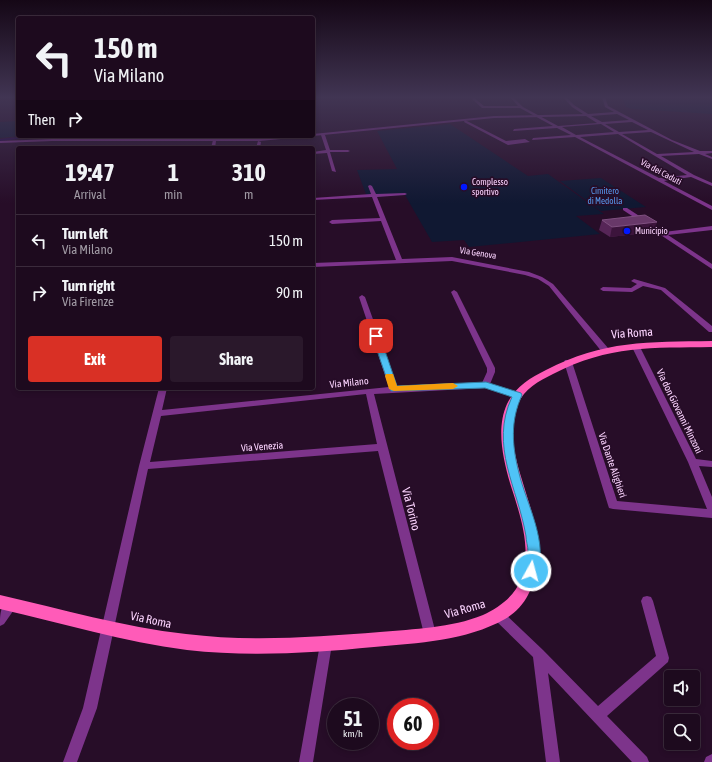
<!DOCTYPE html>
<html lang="en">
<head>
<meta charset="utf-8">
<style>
  :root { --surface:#1d0a1e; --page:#2a182b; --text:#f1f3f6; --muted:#a09aa4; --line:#3b2b3c; --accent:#d93025 }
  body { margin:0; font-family:"Asap Condensed",sans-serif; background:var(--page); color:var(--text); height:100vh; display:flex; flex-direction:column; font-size:15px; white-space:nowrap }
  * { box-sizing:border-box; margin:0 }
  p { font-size:13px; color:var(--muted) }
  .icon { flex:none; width:22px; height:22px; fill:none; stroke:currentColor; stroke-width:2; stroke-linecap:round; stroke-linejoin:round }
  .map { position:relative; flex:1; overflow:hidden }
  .details { position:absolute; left:16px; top:146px; width:299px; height:244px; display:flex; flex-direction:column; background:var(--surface); border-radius:4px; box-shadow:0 2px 6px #0003,0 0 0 1px var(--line) }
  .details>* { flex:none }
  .hud { position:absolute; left:16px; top:16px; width:299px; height:122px; border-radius:4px; box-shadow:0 2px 6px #0003,0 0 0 1px var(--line); background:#1d0a1e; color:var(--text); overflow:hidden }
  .buttons { position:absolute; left:664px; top:670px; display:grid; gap:8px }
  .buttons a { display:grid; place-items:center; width:36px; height:36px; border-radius:4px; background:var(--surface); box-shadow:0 2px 6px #0003,0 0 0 1px var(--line); font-size:20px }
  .speed { position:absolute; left:327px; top:698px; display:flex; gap:8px; font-size:20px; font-weight:700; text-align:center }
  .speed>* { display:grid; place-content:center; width:52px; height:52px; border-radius:50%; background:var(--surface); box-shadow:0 2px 6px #0003,0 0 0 1px var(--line); line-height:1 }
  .speed small { font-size:10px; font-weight:400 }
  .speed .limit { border:6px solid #d22; background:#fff; color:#111 }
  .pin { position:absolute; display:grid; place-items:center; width:34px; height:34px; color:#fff; margin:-17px; border-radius:8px; box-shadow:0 2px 6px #0006 }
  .me { position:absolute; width:44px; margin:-22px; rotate:7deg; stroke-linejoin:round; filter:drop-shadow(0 0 3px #0008) }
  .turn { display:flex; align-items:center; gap:14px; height:84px; padding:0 12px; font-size:18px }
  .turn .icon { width:52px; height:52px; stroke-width:2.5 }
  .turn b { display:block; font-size:28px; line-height:34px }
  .then { display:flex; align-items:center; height:38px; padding:0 12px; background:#0003; gap:8px; font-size:15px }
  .eta { display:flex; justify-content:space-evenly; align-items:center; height:68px; text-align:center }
  .eta b { font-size:24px; font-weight:700; line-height:28px }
  .action { display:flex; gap:8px; margin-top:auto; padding:8px 12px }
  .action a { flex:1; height:46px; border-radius:4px; background:var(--accent); color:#fff; font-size:16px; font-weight:700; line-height:46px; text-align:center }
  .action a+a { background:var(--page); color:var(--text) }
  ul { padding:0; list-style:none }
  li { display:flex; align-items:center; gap:12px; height:52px; padding:0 12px; border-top:1px solid var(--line) }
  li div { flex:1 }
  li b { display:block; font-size:15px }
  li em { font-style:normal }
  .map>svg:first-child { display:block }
  .green { fill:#101832 }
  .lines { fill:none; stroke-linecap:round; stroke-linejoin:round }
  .canal { fill:#230648; fill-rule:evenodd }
  .minor { fill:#7d348b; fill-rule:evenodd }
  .tertiary { fill:#7d348b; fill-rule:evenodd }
  .primary { fill:#ff5bb8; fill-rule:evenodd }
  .wall { fill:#562557 }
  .shaded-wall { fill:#3c143c }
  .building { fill:#683869; stroke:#7f5080 }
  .route { fill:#4fc3f7; stroke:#337fa1 }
  .slow { fill:#f59e0b }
  .poi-dot { fill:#0018ff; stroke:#270d28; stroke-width:1.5 }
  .labels { text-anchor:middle; stroke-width:3.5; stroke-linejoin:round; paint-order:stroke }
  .far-street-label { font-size:9px; fill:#fcd4ff; stroke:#270d28 }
  .far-poi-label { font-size:9px; fill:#fcd4ff; stroke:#270d28; text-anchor:start }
  .far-park-label { font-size:9px; fill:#5597ea; stroke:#270d28 }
  .street-label { font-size:10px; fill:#fcd4ff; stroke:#270d28 }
  .near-street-label { font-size:12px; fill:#fcd4ff; stroke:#270d28 }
</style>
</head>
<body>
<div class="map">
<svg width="712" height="762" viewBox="0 0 712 762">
  <rect width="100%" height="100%" fill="#270d28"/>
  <path class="green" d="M622,97H712V114L633,109L626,107Z
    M18,121V136H21L0,138V122Z
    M450,124L528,176L548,174L604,214L576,216L600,234L469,247L464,240L432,242L405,195L367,197L357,170L397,169L377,131Z
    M601,178L646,207L601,211L560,181Z"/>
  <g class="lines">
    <path class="canal" d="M28,136H43L0,141V139Z"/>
    <path class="minor" d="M473,97L484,106H518L510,97H513L523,107L558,126L597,123L572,107L563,97H566L574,105L588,114L614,112L605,107L602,97H605L608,106L672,140L700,151H712V153L705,154L712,157V159L699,154L661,156L694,175L712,183V186L691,177L664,181L712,206V210L575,137L532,140L533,138L571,135L557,128L513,131L514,129L553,126L520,108H482L472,99ZM617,114L629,120L602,122L591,116ZM632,122L648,130L619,132L605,124ZM601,124L614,132L576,135L562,127ZM651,132L694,152L657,154L622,134ZM618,134L687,175L659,178L580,137Z
      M465,120L506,141L525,139L530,142L508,145L464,122Z
      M323,134L325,135L330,150H348L350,151L348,152H330L336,172L332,171L327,153L313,154V152L326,150L321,135Z
      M213,140L216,141L215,148H211Z
      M258,141L261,142L260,148H256Z
      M370,185L372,186L376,194L405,193L407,194L405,195L377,197L402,259L452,257L529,272L542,277L553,284L608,348L609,350L608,352H602L549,286L538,279L525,275L452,261L313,267V263L396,260L381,221L332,224L329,222L332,220L380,218L372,197L313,200V198L371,194L368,186Z
      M623,208H627L664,232L712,226V230L668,235L712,264V269L623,210Z
      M634,279L665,288L712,326V332H709L661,290L643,286L632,292L603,291L600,289L603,287L631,288L637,284L631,281Z
      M454,290L457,292L495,368V372L490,384L520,393L521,395L520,397H514L485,388L374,394L436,634L434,638L430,640L426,638L424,634L378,451L148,469L97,708L77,762H63L83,708L139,466L159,388H167L162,410L389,387L359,297L362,295L365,297L397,386L482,383L487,372V368L451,292ZM366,394L377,444L150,462L161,416Z
      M633,345H639L696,459L712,461V467L699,466L712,497V518L613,509L609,508L608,505L564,362L565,360H571L572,362L617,501L707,509L688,462L632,347Z
      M647,596L651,597L653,601L669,658L668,662L607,716L647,757L649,762H632L548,673L560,762H546L533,657L494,619L492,615L494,611L498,609L502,611L543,650L598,706L656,656L641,601L643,597Z
      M12,599L16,600L18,604L4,624L0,626C0,614 0,603 12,599Z
      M326,638L330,640L332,644L313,762H299L320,644L322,640Z
      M712,754V762H704L706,757Z"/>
    <path class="tertiary" d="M587,114L588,116L494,118L313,136V134L494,116Z
      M289,136H312L260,141H52L0,143V141L52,139H260Z"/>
    <path class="primary" d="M712,341V347C652,348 609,345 553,374C539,381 524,389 518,404C507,428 515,457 522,480C534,520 549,555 528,595C523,605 514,614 505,619C466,641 418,643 374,647C312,653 250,657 187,650C124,642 62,623 0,609V595C62,609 123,627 186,634C250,642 316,637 380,632C414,629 451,628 483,615C496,609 508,601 516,589C536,557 520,515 510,483C503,459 496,428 507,404C515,387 530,378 546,370C604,340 648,342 712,341Z"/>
  </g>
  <path class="wall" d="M602,220L654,232L610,237L599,230Z"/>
  <path class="shaded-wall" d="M657,222L654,232L610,237L612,227Z"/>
  <path class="building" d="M645,215L657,222L612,227L602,220Z"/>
  <linearGradient id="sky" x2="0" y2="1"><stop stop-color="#150716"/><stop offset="0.48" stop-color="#413553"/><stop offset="1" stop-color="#413553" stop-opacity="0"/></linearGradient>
  <rect width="712" height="203" fill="url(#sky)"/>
  <path class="route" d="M376,334L380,336L397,386L486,382L521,393L522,395C510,421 512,446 519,473C526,503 550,545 536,575L531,577L527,575C523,568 527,559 528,551C528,546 526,541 526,536C518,488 489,446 512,397L485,388L391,391L372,336Z"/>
  <path class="slow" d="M386,374H393L397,386L453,383L458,386L453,389L394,391L389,389L385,376Z"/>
  <g class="poi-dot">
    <circle cx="464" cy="187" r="4"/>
    <circle cx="627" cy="231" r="4"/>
  </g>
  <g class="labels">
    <g class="far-street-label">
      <text transform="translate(661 172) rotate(28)" y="3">Via dei Caduti</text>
      <text transform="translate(478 253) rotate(9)" y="3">Via Genova</text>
    </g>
    <g class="far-poi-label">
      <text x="472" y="185">Complesso<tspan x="472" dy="10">sportivo</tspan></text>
      <text x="635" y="234">Municipio</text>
    </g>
    <g class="far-park-label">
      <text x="605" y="194">Cimitero<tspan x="605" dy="10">di Medolla</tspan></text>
    </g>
    <g class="street-label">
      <text transform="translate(349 382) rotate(-6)" y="4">Via Milano</text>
      <text transform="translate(680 411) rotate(64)" y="4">Via don Giovanni Minzoni</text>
      <text transform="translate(262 446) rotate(-4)" y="4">Via Venezia</text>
      <text transform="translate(613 465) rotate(71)" y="4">Via Dante Alighieri</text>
    </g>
    <g class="near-street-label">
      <text transform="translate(632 333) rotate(-4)" y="4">Via Roma</text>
      <text transform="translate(411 509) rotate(76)" y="4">Via Torino</text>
      <text transform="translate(465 609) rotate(-16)" y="4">Via Roma</text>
      <text transform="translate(151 620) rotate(12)" y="4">Via Roma</text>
    </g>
  </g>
</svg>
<div class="buttons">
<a><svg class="icon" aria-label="sound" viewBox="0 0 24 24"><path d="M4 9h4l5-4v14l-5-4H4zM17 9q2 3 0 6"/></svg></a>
<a><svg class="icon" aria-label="search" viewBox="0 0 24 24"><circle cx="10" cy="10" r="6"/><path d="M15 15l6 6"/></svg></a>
</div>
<div class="speed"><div>51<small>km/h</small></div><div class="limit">60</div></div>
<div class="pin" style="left:376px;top:336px;background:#d93025"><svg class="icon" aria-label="arrive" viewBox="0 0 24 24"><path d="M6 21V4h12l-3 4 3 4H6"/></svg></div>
<svg class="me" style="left:531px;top:571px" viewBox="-20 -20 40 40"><circle r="17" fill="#4fc3f7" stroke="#fff" stroke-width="3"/><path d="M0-11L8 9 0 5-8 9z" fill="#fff"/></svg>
<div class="hud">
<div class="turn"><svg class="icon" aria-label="left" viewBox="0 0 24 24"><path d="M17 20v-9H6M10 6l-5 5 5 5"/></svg><div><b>150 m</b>Via Milano</div></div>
<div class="then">Then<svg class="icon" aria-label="right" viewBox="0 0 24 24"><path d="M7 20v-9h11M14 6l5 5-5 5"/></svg></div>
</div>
<section class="details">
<div class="eta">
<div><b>19:47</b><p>Arrival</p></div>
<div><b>1</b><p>min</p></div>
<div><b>310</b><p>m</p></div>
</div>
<ul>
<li><svg class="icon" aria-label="left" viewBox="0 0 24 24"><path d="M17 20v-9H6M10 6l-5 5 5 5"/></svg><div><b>Turn left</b><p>Via Milano</p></div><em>150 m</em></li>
<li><svg class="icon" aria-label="right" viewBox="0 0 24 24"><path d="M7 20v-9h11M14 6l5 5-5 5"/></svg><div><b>Turn right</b><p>Via Firenze</p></div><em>90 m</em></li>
</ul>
<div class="action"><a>Exit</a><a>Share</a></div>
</section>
</div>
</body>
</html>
